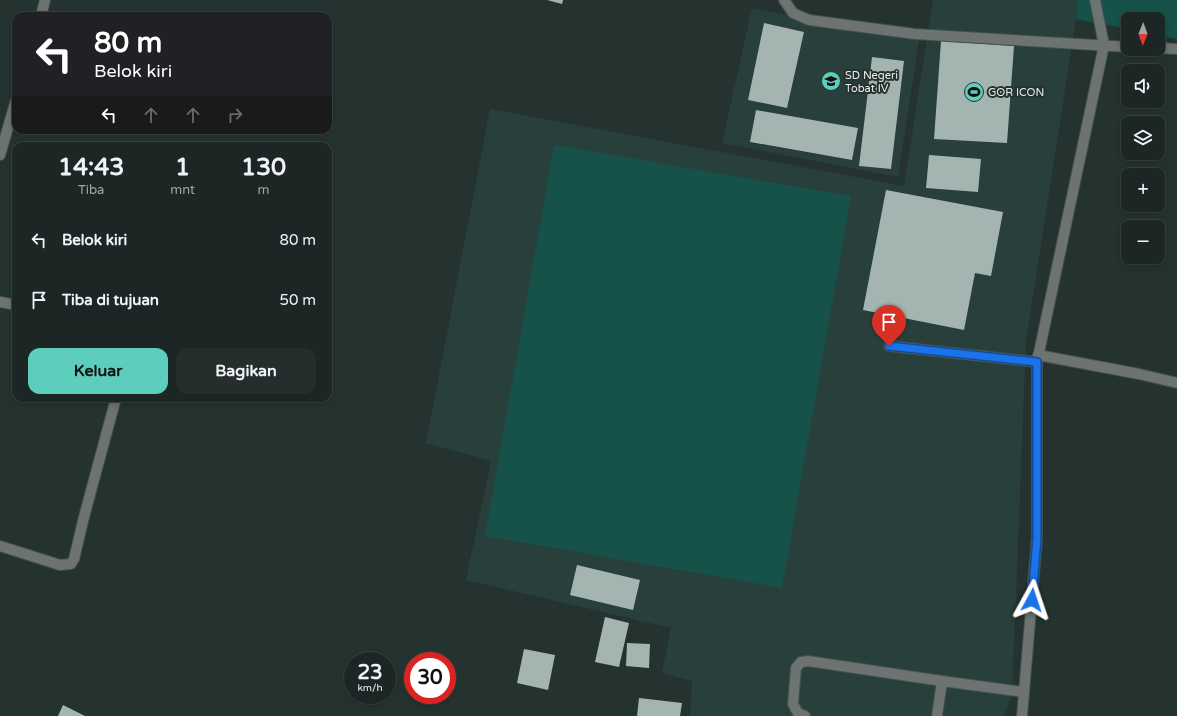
<!DOCTYPE html>
<html lang="id">
<head>
<meta charset="utf-8">
<style>
  :root { --surface:#1c2624; --page:#252e2c; --text:#f1f3f6; --muted:#a0a5a6; --line:#3a4341; --accent:#5ccebb }
  body { margin:0; font-family:"Varela Round",sans-serif; background:var(--page); color:var(--text); height:100vh; display:flex; flex-direction:column; font-size:15px; white-space:nowrap }
  * { box-sizing:border-box; margin:0 }
  p { font-size:13px; color:var(--muted) }
  .icon { flex:none; width:22px; height:22px; fill:none; stroke:currentColor; stroke-width:2; stroke-linecap:round; stroke-linejoin:round }
  .map { position:relative; flex:1; overflow:hidden }
  .sheet { position:absolute; left:12px; top:142px; width:320px; height:260px; display:flex; flex-direction:column; background:var(--surface); border-radius:12px; box-shadow:0 2px 6px #0003,0 0 0 1px var(--line) }
  .sheet>* { flex:none }
  .banner { position:absolute; left:12px; top:12px; width:320px; height:122px; border-radius:12px; box-shadow:0 2px 6px #0003,0 0 0 1px var(--line); background:#202124; color:#fff; overflow:hidden }
  .needle { width:26px; rotate:181deg }
  .controls { position:absolute; left:1121px; top:12px; display:grid; gap:8px }
  .controls a { display:grid; place-items:center; width:44px; height:44px; border-radius:8px; background:var(--surface); box-shadow:0 2px 6px #0003,0 0 0 1px var(--line); font-size:20px }
  .speed { position:absolute; left:344px; top:652px; display:flex; gap:8px; font-size:20px; font-weight:700; text-align:center }
  .speed>* { display:grid; place-content:center; width:52px; height:52px; border-radius:50%; background:var(--surface); box-shadow:0 2px 6px #0003,0 0 0 1px var(--line); line-height:1 }
  .speed small { font-size:10px; font-weight:400 }
  .speed .limit { border:6px solid #d22; background:#fff; color:#111 }
  .pin { position:absolute; display:grid; place-items:center; width:34px; height:34px; color:#fff; margin:-41px -17px; border-radius:50% 50% 50% 0; rotate:-45deg; box-shadow:0 0 4px #0007 }
  .pin .icon { rotate:45deg }
  .me { position:absolute; width:44px; margin:-22px; rotate:5deg; stroke-linejoin:round; filter:drop-shadow(0 0 3px #0008) }
  .turn { display:flex; align-items:center; gap:14px; height:84px; padding:0 16px; font-size:18px }
  .turn .icon { width:52px; height:52px; stroke-width:2.5 }
  .turn b { display:block; font-size:28px; line-height:34px }
  .lanes { display:flex; align-items:center; height:38px; padding:0 16px; background:#0003; justify-content:center; gap:20px; direction:ltr }
  .lanes .off { opacity:.35 }
  .eta { display:flex; justify-content:space-evenly; align-items:center; height:68px; text-align:center }
  .eta b { font-size:24px; font-weight:700; line-height:28px }
  .action { display:flex; gap:8px; margin-top:auto; padding:8px 16px }
  .action a { flex:1; height:46px; border-radius:12px; background:var(--accent); color:#111; font-size:16px; font-weight:700; line-height:46px; text-align:center }
  .action a+a { background:var(--page); color:var(--text) }
  ul { padding:0; list-style:none }
  li { display:flex; align-items:center; gap:12px; height:60px; padding:0 16px }
  li div { flex:1 }
  li b { display:block; font-size:15px }
  li em { font-style:normal }
  .map>svg:first-child { display:block }
  .built { fill:#293f3b; fill-rule:evenodd }
  .green { fill:#165249 }
  .building { fill:#a4b5b1 }
  .lines { fill:none; stroke-linecap:round; stroke-linejoin:round }
  .lane-casing { stroke:#44514e; stroke-width:12 }
  .street-casing { stroke:#44514e; stroke-width:12 }
  .lane { stroke:#6c7371; stroke-width:10 }
  .street { stroke:#6c7371; stroke-width:10 }
  .route-casing { stroke:#114b97; stroke-width:10 }
  .route { stroke:#1a73e8; stroke-width:7 }
  .labels { text-anchor:middle; stroke-width:4; stroke-linejoin:round; paint-order:stroke }
  .poi-label { font-size:11px; fill:#e7efed; stroke:#253330; text-anchor:start }
</style>
</head>
<body>
<div class="map">
<svg width="1177" height="716" viewBox="0 0 1177 716">
  <rect width="100%" height="100%" fill="#253330"/>
  <path class="built" d="M933,0H1078L1076,19L1026,341L1012,694L1004,716H690L692,681L662,673L671,628L466,580L491,461L426,443L490,109L904,186Z
    M752,8L919,40L898,177L722,143ZM764,23L804,32L787,108L748,100ZM872,58L904,62L891,169L859,166ZM756,110L858,128L852,160L750,143Z"/>
  <path class="green" d="M1078,0H1177V39L1158,35V19H1128V29L1076,19Z
    M554,145L851,196L782,588L485,536Z"/>
  <path class="building" d="M547,0H563L562,4Z
    M764,23L804,32L787,108L748,100Z
    M941,41L1014,46L1007,143L934,139Z
    M872,57L904,61L891,169L859,166Z
    M756,110L858,128L852,160L750,142Z
    M929,155L981,159L978,192L926,188Z
    M886,190L1003,212L991,276L975,273L964,330L863,310Z
    M577,565L640,580L633,610L570,595Z
    M605,617L629,623L619,667L595,662Z
    M627,643L650,644L649,668L626,666Z
    M524,649L555,655L548,690L517,683Z
    M639,698L682,703L680,716H637Z
    M63,705L85,716H58Z"/>
  <g class="lines">
    <g class="lane-casing">
      <path id="lane" d="M889,346L1037,362
        M805,716L798,713L793,704L796,668L801,662L808,661L942,681L1024,692
        M937,716L942,681"/>
    </g>
    <g class="street-casing">
      <path id="street" d="M784,0L793,13L809,20L915,34L1128,47
        M41,16L45,0
        M1158,48L1177,49
        M0,155L16,100
        M0,302L16,305
        M1038,355L1139,374L1177,383
        M0,546L60,565L71,564L74,559L84,517L116,398
        M1022,716L1037,538V362L1104,45L1095,0"/>
    </g>
    <use href="#lane" class="lane"/>
    <use href="#street" class="street"/>
  </g>
  <g class="lines">
    <g class="route-casing">
      <path id="route" d="M889,346L1037,362V538L1032,600"/>
    </g>
    <use href="#route" class="route"/>
  </g>
  <defs>
    <g id="school-disc" transform="scale(1)"><circle r="9.5" fill="#5ccebb" stroke="#253330"/><path d="M0-5L7-2L0 1L-7-2ZM-4 1L0 2.5L4 1V4Q0 6-4 4Z" fill="#111"/></g>
    <g id="stadium-disc" transform="scale(1)"><circle r="9.5" fill="#5ccebb" stroke="#253330"/><path d="M0-5a6.5 5 0 1 0 0 10a6.5 5 0 1 0 0-10ZM-3.5-1.8h7v3.6h-7Z" fill="#111"/></g>
  </defs>
  <g fill-rule="evenodd">
    <use href="#school-disc" x="831" y="81"/>
    <use href="#stadium-disc" x="974" y="92"/>
  </g>
  <g class="labels">
    <g class="poi-label">
      <text x="845" y="79">SD Negeri<tspan x="845" dy="13">Tobat IV</tspan></text>
      <text x="988" y="96">GOR ICON</text>
    </g>
  </g>
</svg>
<div class="controls">
<a><svg class="needle" viewBox="-14 -14 28 28"><path d="M0-13l5 13h-10z" fill="#e53935"/><path d="M0 13l5-13h-10z" fill="#a0a5a6"/></svg></a>
<a><svg class="icon" aria-label="sound" viewBox="0 0 24 24"><path d="M4 9h4l5-4v14l-5-4H4zM17 9q2 3 0 6"/></svg></a>
<a><svg class="icon" aria-label="layers" viewBox="0 0 24 24"><path d="M12 4l9 5-9 5-9-5zM3 14l9 5 9-5"/></svg></a>
<a>+</a>
<a>−</a>
</div>
<div class="speed"><div>23<small>km/h</small></div><div class="limit">30</div></div>
<div class="pin" style="left:889px;top:346px;background:#d93025"><svg class="icon" aria-label="arrive" viewBox="0 0 24 24"><path d="M6 21V4h12l-3 4 3 4H6"/></svg></div>
<svg class="me" style="left:1032px;top:600px" viewBox="-20 -20 40 40"><path d="M0-17L14 15 0 8-14 15z" fill="#1a73e8" stroke="#fff" stroke-width="4"/></svg>
<div class="banner">
<div class="turn"><svg class="icon" aria-label="left" viewBox="0 0 24 24"><path d="M17 20v-9H6M10 6l-5 5 5 5"/></svg><div><b>80 m</b>Belok kiri</div></div>
<div class="lanes"><svg class="icon" aria-label="left" viewBox="0 0 24 24"><path d="M17 20v-9H6M10 6l-5 5 5 5"/></svg><svg class="icon off" aria-label="ahead" viewBox="0 0 24 24"><path d="M12 20V5M6 11l6-6 6 6"/></svg><svg class="icon off" aria-label="ahead" viewBox="0 0 24 24"><path d="M12 20V5M6 11l6-6 6 6"/></svg><svg class="icon off" aria-label="right" viewBox="0 0 24 24"><path d="M7 20v-9h11M14 6l5 5-5 5"/></svg></div>
</div>
<section class="sheet">
<div class="eta">
<div><b>14:43</b><p>Tiba</p></div>
<div><b>1</b><p>mnt</p></div>
<div><b>130</b><p>m</p></div>
</div>
<ul>
<li><svg class="icon" aria-label="left" viewBox="0 0 24 24"><path d="M17 20v-9H6M10 6l-5 5 5 5"/></svg><div><b>Belok kiri</b></div><em>80 m</em></li>
<li><svg class="icon" aria-label="arrive" viewBox="0 0 24 24"><path d="M6 21V4h12l-3 4 3 4H6"/></svg><div><b>Tiba di tujuan</b></div><em>50 m</em></li>
</ul>
<div class="action"><a>Keluar</a><a>Bagikan</a></div>
</section>
</div>
</body>
</html>
